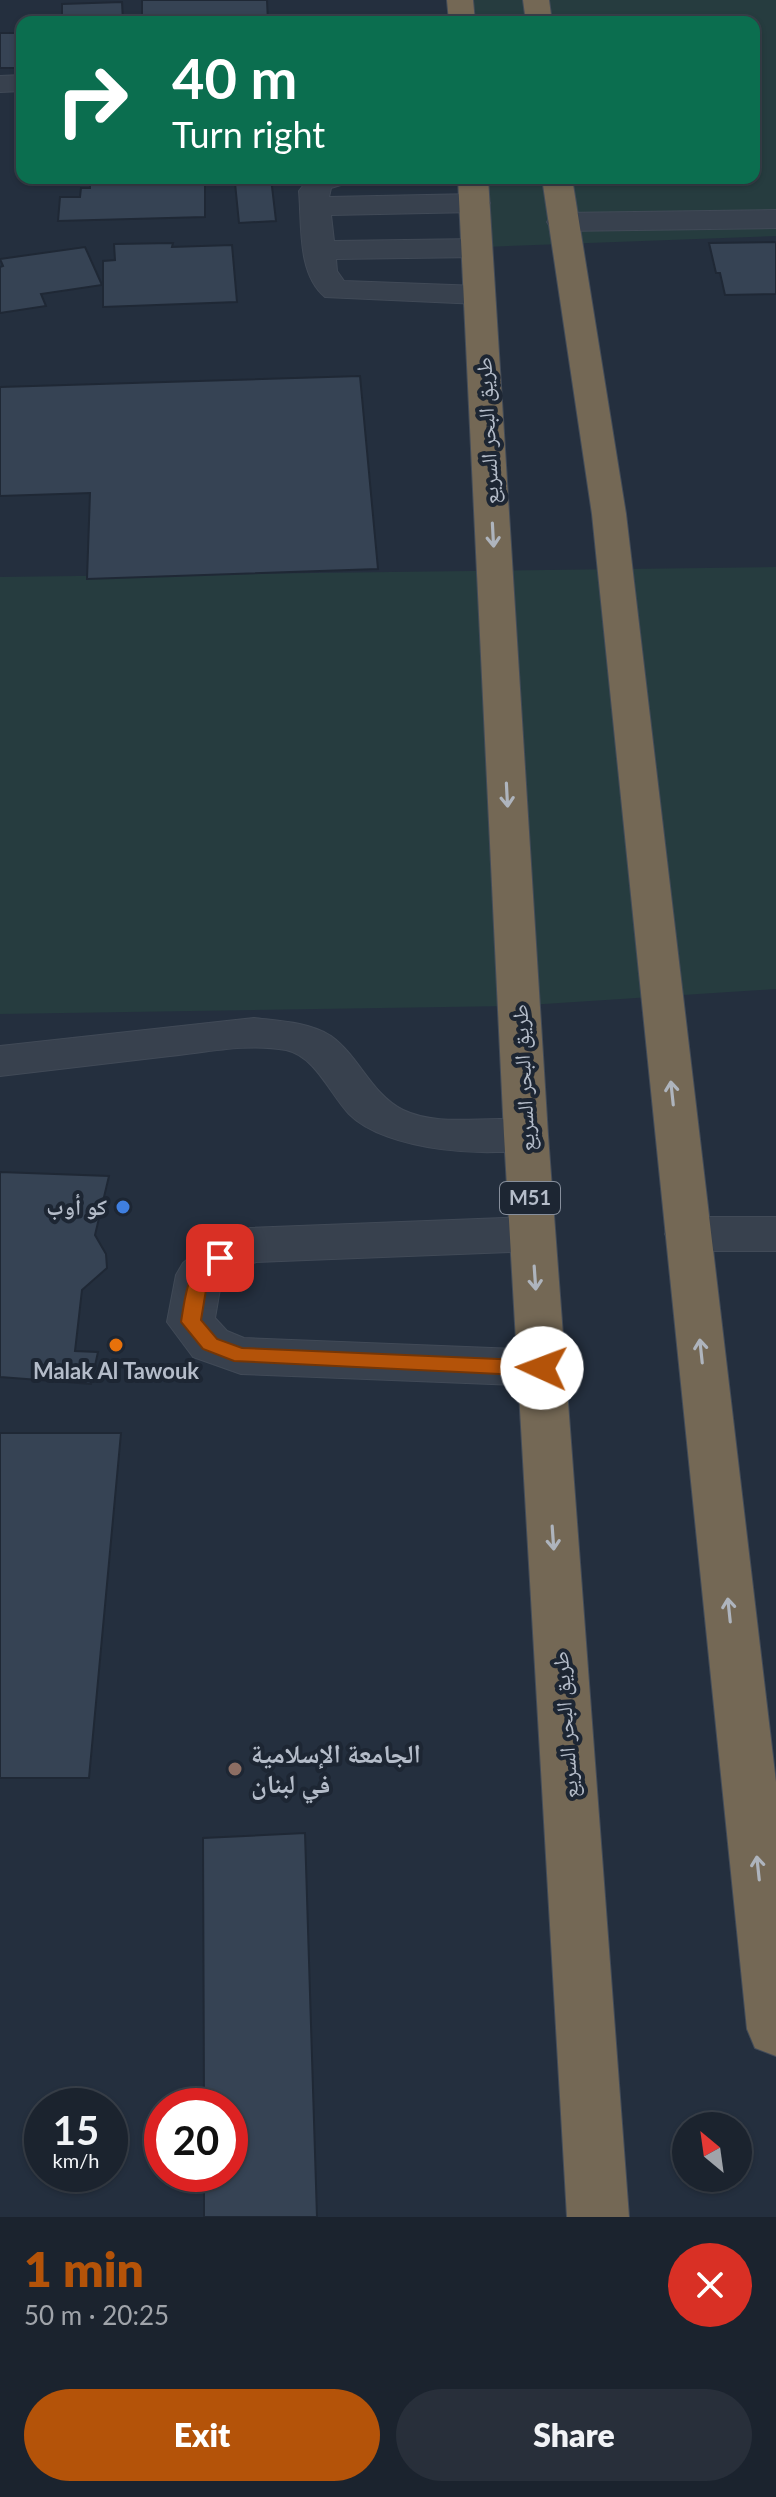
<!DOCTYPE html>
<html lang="en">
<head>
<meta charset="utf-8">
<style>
  :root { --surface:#1b232e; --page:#282f3a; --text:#f1f3f6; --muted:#a0a4aa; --line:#39404a; --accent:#b45309 }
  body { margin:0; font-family:Lato,"Noto Naskh Arabic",sans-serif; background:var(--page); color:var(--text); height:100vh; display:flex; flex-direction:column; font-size:30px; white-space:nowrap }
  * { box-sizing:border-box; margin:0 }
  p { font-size:26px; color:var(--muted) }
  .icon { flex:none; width:44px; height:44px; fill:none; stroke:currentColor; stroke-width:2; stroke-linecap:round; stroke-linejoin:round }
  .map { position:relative; height:2217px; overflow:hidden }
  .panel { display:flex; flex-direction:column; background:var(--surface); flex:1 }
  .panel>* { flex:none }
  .banner { position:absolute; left:16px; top:16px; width:744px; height:168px; border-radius:16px; box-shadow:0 2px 6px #0004,0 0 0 2px var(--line); background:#0b6e4f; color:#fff; overflow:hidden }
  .needle { width:52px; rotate:331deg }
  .buttons { position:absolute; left:672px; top:2112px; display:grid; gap:16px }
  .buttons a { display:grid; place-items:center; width:80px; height:80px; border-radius:50%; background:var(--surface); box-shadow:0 2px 6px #0004,0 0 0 2px var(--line); font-size:40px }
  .speed { position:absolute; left:24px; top:2088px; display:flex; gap:16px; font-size:40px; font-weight:700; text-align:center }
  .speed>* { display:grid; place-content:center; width:104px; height:104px; border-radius:50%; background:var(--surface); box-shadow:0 2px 6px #0004,0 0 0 2px var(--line); line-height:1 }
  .speed small { font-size:20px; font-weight:400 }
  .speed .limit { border:12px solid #d22; background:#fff; color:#111 }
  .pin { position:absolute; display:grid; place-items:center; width:68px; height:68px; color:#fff; margin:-34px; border-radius:16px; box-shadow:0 4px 12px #0006 }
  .me { position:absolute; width:88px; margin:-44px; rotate:272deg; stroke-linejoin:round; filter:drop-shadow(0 0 6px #0008) }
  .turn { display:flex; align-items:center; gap:28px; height:168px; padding:0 24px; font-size:36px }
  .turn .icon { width:104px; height:104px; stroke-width:2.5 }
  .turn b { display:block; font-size:56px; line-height:68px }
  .round { display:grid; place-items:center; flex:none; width:84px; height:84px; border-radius:42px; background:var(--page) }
  .summary { display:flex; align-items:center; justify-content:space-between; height:136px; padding:0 24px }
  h1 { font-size:48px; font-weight:800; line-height:60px; color:var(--accent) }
  .primary-button { display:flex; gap:16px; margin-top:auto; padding:16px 24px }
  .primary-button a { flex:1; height:92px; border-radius:48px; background:var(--accent); color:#fff; font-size:32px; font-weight:800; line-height:92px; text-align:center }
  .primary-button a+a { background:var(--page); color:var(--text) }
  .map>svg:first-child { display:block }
  .green { fill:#263c3f }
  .building { fill:#364354; stroke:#1f2835; stroke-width:2 }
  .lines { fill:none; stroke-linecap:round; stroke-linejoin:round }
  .minor-casing { stroke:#414a57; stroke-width:2 }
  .highway-casing { stroke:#434c59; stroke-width:2 }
  .minor { fill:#38414e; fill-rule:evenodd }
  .highway { fill:#746855; fill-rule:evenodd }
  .oneway { stroke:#aeb4bd }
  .route { fill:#b45309; stroke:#753606; stroke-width:2 }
  .shop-dot { fill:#3f7fe0; stroke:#1d2633; stroke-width:3 }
  .food-dot { fill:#e8710a; stroke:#1d2633; stroke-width:3 }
  .education-dot { fill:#8d6e63; stroke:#1d2633; stroke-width:3 }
  .labels { text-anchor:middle; stroke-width:8; stroke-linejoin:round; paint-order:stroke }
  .shield { fill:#1d2633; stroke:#878f9c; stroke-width:2 }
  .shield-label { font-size:20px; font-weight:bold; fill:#b4bcc9 }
  .street-label { font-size:22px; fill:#b4bcc9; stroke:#1d2633 }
  .poi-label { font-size:22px; font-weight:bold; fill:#b4bcc9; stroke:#1d2633; text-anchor:end }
  .near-poi-label { font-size:26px; font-weight:bold; fill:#b4bcc9; stroke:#1d2633; text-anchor:start }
</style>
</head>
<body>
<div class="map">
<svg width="776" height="2217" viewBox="0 0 776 2217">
  <rect width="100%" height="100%" fill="#242f3e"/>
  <path class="green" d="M453,0H776V236L484,247L475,178H754V22H456Z
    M776,567V989L513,1006L0,1014V577Z"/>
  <path class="building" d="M142,0H267L268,22H136V15H142Z
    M122,2L123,22H62V4Z
    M0,33H20L18,68H0Z
    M90,178H205V217L58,221L60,197H80L81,188H90Z
    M251,178H271L276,221L239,223L235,183H251Z
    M776,242V294L725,295L720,273H716L709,243Z
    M173,243L172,247L232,245L237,302L103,307V261L115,260L114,244Z
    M85,247L102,285L41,294L46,306L0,313V267L3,266L0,259Z
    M360,376L378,569L87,579L90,493L0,496V387Z
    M0,1172L109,1176L95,1235L106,1254L107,1268L82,1290L75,1351L98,1352L91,1384L0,1377Z
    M0,1433H121L89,1778H0Z
    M305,1833L317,2217H204V2174H230V2106H204L203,1838Z"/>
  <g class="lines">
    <g class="minor-casing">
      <path id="minor" d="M22,75V91L0,92V76Z
        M309,178H349L344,184L331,188L329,197L475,194L486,197L490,203L486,209L475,212L331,215L334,241L477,239L488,242L492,248L488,254L477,257L336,259L337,271L344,281L479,286L490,288L495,295L490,302L479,304L325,297C297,274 302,225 299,191Z
        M776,210V228L562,231L551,228L547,222L551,216L562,213Z
        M254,1018C279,1021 309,1022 331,1036C359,1056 371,1094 403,1110C445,1130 498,1111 542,1124L548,1135L542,1146C494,1160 385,1151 349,1114C330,1094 315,1056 286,1050C248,1043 208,1052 170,1056C113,1063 57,1069 0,1076V1046Z
        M532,1217L548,1222L555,1234L548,1246L532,1251L256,1262L236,1270L221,1283L215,1318L227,1331L244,1338L542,1350L559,1355L566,1368L559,1381L542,1386L241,1374L193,1357L167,1322L176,1275L183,1263L204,1246L250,1228Z
        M688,1217H776V1251H688L672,1246L665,1234L672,1222Z"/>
    </g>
    <g class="highway-casing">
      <path id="highway" d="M447,0H473L475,22H449Z
        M523,0H549L552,22H526Z
        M458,178H488L548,1135L629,2217H567L504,1135Z
        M542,178H572L626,514L776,1782V2056L755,2048L747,2029L592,514Z"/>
    </g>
    <use href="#minor" class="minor"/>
    <use href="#highway" class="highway"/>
  </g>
  <defs><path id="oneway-shaft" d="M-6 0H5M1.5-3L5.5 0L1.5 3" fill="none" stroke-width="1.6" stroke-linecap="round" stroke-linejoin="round" transform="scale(2)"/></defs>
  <g class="oneway">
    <use href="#oneway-shaft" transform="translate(493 535) rotate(87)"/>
    <use href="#oneway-shaft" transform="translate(507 795) rotate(87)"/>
    <use href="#oneway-shaft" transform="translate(672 1093) rotate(-96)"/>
    <use href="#oneway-shaft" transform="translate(535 1278) rotate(86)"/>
    <use href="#oneway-shaft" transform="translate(701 1351) rotate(-96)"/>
    <use href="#oneway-shaft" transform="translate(553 1538) rotate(86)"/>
    <use href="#oneway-shaft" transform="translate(729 1610) rotate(-96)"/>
    <use href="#oneway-shaft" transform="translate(758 1868) rotate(-96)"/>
  </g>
  <path class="route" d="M220,1251L229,1258L208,1278L201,1320L217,1339L242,1348L542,1361L549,1363L552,1368L549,1374L542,1376L234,1361L203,1349L181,1322C186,1293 187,1261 220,1251Z"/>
  <circle class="shop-dot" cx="123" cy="1207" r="8"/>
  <circle class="food-dot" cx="116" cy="1345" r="8"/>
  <circle class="education-dot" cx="235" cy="1769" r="8"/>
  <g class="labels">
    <rect class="shield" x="500" y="1182" width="60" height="32" rx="6"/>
    <g class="shield-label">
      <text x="530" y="1205">M51</text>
    </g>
    <g class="street-label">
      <text transform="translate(487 431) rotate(-93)" y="8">طريق البحر السريع</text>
      <text transform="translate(523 1078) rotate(-93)" y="8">طريق البحر السريع</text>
      <text transform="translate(565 1725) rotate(-94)" y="8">طريق البحر السريع</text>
    </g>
    <g class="poi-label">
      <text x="107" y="1215">كو أوب</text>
      <text x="116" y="1379" text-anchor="middle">Malak Al Tawouk</text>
    </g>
    <g class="near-poi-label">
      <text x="251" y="1763">الجامعة الإسلامية<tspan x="251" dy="30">في لبنان</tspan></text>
    </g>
  </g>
</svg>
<div class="buttons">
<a><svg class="needle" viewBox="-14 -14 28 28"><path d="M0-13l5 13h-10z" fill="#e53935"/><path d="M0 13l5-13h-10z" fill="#a0a4aa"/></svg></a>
</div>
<div class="speed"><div>15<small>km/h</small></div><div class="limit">20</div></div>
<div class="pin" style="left:220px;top:1258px;background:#d93025"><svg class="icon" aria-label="arrive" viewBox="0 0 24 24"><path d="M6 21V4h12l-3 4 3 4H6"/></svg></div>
<svg class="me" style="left:542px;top:1368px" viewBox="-20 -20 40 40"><circle r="19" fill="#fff"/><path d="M0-13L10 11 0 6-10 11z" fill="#b45309"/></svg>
<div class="banner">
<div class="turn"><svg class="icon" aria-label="right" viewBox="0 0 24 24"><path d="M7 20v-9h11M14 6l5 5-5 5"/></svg><div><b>40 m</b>Turn right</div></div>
</div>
</div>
<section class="panel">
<div class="summary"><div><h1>1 min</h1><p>50 m · 20:25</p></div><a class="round" style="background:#d93025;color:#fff"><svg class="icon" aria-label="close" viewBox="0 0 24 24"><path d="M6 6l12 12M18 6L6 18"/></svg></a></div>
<div class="primary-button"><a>Exit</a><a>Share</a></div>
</section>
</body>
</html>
